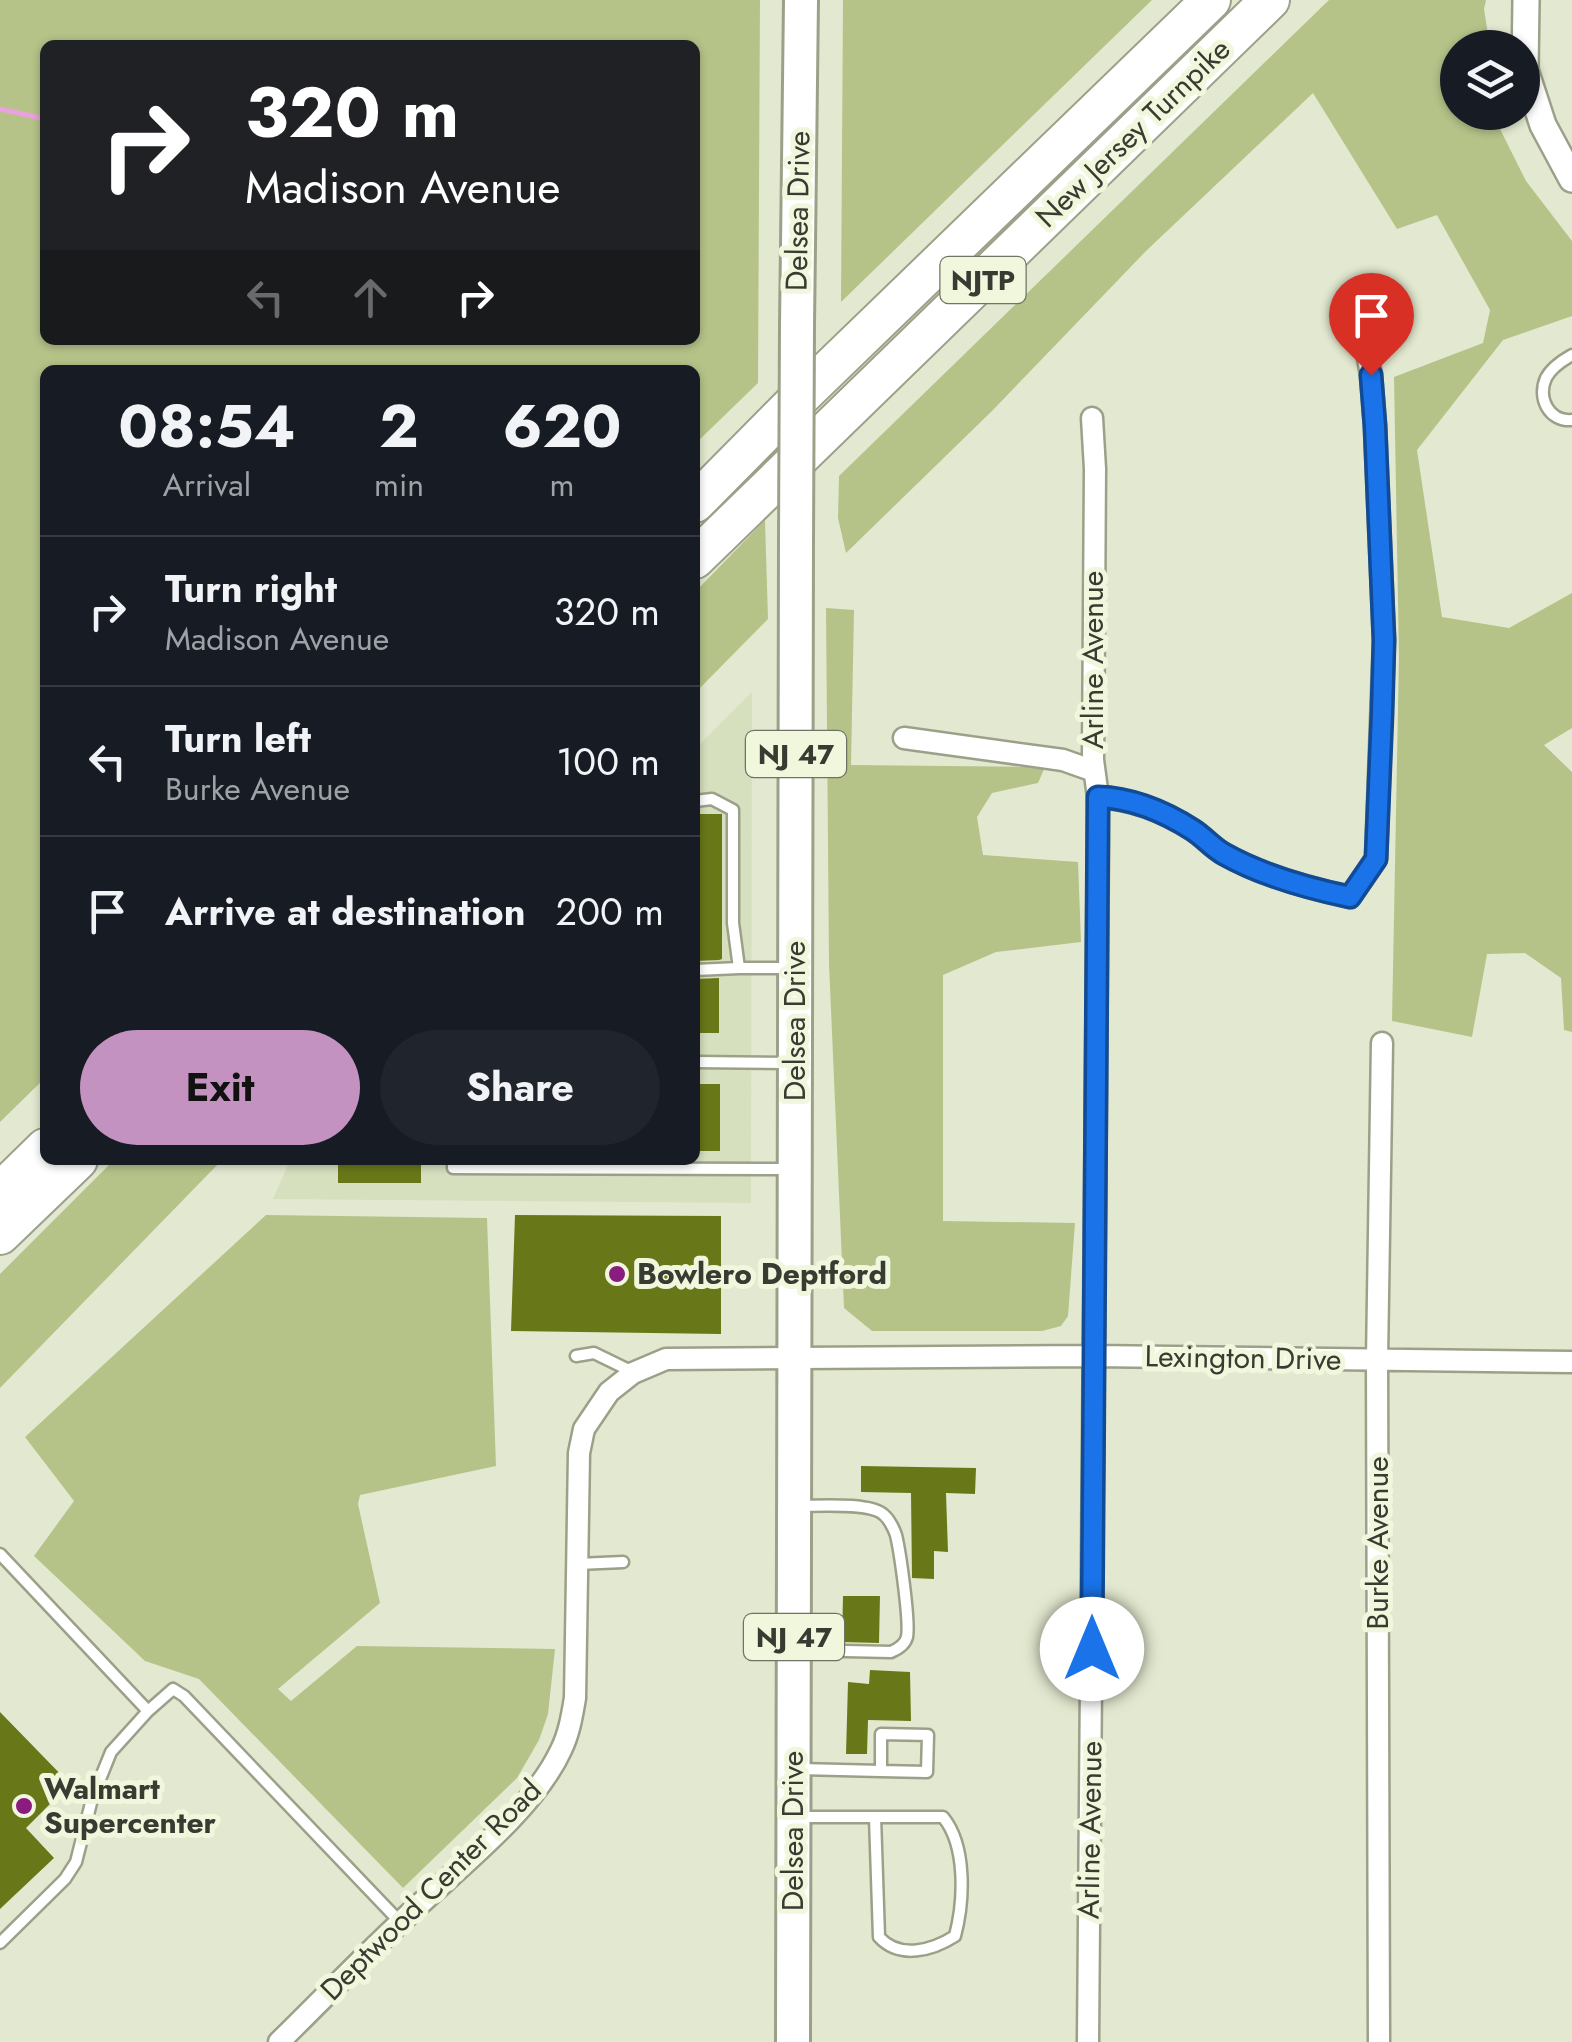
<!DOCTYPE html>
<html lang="en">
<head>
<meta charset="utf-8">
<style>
  :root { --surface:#171b24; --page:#20242c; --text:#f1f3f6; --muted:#9ea1a6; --line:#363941; --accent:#c392c0 }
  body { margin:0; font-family:Jost,sans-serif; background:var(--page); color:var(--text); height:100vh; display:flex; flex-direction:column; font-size:38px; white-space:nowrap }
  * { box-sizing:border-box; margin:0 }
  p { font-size:32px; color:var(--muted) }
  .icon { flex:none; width:55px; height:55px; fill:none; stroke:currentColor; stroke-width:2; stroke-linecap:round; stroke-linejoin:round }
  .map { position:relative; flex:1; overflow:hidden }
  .sheet { position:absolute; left:40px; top:365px; width:660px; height:800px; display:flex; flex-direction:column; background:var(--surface); border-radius:15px; box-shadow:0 2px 8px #0004 }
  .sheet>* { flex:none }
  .banner { position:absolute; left:40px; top:40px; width:660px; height:305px; border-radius:15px; box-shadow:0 2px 8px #0004; background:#202124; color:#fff; overflow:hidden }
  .controls { position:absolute; left:1440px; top:30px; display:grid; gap:20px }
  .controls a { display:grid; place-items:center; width:100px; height:100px; border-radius:50%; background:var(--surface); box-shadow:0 2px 8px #0004; font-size:50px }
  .pin { position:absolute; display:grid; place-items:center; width:85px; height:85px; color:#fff; margin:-102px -42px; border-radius:50% 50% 50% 0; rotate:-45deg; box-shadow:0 0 10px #0007 }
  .pin .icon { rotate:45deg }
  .me { position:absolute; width:110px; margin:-55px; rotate:0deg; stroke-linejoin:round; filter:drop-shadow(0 0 8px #0008) }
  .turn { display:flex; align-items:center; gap:35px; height:210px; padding:0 40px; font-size:45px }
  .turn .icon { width:130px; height:130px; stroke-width:2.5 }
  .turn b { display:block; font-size:70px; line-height:85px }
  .lanes { display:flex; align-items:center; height:95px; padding:0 40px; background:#0003; justify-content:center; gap:50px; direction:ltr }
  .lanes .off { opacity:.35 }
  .eta { display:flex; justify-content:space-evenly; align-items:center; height:170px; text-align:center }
  .eta b { font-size:60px; font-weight:700; line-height:70px }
  .cta { display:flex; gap:20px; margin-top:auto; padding:20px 40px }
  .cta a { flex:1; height:115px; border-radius:60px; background:var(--accent); color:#111; font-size:40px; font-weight:700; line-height:115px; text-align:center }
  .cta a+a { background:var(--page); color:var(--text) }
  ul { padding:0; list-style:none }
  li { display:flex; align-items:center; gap:30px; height:150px; padding:0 40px; border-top:2px solid var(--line) }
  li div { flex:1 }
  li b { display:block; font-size:38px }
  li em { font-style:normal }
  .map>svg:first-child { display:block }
  .built { fill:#d6dfbe }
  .green { fill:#b5c389; fill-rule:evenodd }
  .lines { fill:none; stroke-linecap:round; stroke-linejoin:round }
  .stream { stroke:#eba1de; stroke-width:5 }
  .building { fill:#687819 }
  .service-casing { stroke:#9ba189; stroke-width:15 }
  .minor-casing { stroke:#9ba189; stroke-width:25 }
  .tertiary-casing { stroke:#9ba189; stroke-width:30 }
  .primary-casing { stroke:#9ba189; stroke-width:38 }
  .motorway-casing { stroke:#9ba189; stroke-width:42 }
  .service { stroke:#fff; stroke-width:10 }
  .minor { stroke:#fff; stroke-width:20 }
  .tertiary { stroke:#fff; stroke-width:25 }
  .primary { stroke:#fff; stroke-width:32 }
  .motorway { stroke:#fff; stroke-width:38 }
  .primary-bridge-casing { stroke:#9ba189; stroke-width:38; stroke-linecap:butt }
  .primary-bridge { stroke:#fff; stroke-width:32 }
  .route-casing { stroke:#114b97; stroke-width:25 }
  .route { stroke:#1a73e8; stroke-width:18 }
  .poi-dot { fill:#8a1b7f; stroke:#f0f7dd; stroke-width:4 }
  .labels { text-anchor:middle; stroke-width:10; stroke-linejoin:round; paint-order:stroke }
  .shield { fill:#f0f7dd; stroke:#6f7365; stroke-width:2.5 }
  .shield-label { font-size:28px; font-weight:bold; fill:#383b31 }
  .street-label { font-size:30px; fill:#383b31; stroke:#f0f7dd }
  .poi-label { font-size:30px; font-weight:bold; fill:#383b31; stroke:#f0f7dd; text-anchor:start }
</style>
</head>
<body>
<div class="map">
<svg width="1572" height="2042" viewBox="0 0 1572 2042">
  <rect width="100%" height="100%" fill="#e3e9d0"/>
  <path class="built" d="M752,692L751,1203L273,1199L290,1160H695V749Z"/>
  <path class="green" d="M0,0H760L758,383L695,444V370H45V1078L0,1122ZM45,45H695V340H45Z
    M843,0H1152L841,302Z
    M1329,0H1486L1484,9L1490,47L1458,48V112L1499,113L1501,131L1526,181L1572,241V316L1503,340L1417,450L1442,617L1509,628L1572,593V728L1544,745L1572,772V1032L1564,1030L1561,978L1525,953L1487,954L1472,1037L1392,1021L1399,657L1394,377L1483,343L1490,310L1437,215L1397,229L1313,93L1146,251L993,410L846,553L838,518L839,476Z
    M765,520L768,619L695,693V592Z
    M826,608L854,610L851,765L1045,767L1038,783L992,793L977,817L983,855L1078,862L1081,942L996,952L943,975V1221L1075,1223L1068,1316L1061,1326L1042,1331H872L844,1308L829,964Z
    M114,1160H222L0,1388V1274Z
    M266,1215L487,1218L496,1466L360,1495L358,1504L380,1603L278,1689L291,1701L357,1646L555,1649L548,1714L539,1740L517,1778L403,1888L199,1679L145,1661L34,1556L74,1501L25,1437Z"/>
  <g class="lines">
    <path class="stream" d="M0,109L45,119"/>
  </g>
  <path class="building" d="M695,814H722V959L719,960L695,961Z
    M719,978V1033H695V979Z
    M695,1084H720V1151H695Z
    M338,1160H421V1183H338Z
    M515,1215L721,1216V1334L511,1331Z
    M861,1466L976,1468L975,1494L946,1493L948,1552L934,1551V1579L912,1578L911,1493L861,1492Z
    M843,1596H880L879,1643L842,1642Z
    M870,1670L910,1672L911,1721L868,1720L867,1754H846L848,1682L869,1684Z
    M0,1712L70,1784L26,1828L54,1858L0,1909Z"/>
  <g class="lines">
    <g class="service-casing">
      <path id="service" d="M1572,355C1563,360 1551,368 1546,378C1537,398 1549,422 1572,420
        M695,801L712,799L733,810V923L739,968H789
        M695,970L739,968
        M695,1062L789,1063
        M453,1160V1168L789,1169
        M576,1356L594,1353L633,1372
        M799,1506C817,1506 871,1502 884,1515C889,1519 894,1529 896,1535C900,1552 910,1621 907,1637C905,1645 898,1649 891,1652L800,1650
        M0,1554L148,1711
        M578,1564L623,1562
        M800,1769L881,1771V1734L928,1735L927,1772L881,1771
        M799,1817H943C967,1846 964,1902 955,1936C933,1950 900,1960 879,1937L875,1817
        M0,1943L65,1879L76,1862L92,1799L111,1752L148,1711L173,1689L184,1696L400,1922"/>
    </g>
    <g class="minor-casing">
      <path id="minor" d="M904,738L1063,760L1094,771
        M1098,797C1131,799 1165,812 1193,830C1204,837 1213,848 1224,854C1263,876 1307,888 1350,897L1376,859L1384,640L1375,426L1371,375L1361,320
        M279,2042C321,2001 362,1958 405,1918C454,1871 533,1811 561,1750C569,1734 572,1716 575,1698L579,1453L584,1429L609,1392L633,1373L666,1359L1094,1356L1572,1362
        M1088,2042L1098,841V797L1093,760L1095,469L1092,418
        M1379,2042L1377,1359L1382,1043"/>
    </g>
    <g class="tertiary-casing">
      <path id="tertiary" d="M1526,0L1525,70L1543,125L1572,179"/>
    </g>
    <g class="primary-casing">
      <path id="primary" d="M797,326L801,0
        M793,2042L796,540"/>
    </g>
    <g class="motorway-casing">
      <path id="motorway" d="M695,503L793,404L1211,0
        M695,559L1270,0
        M0,1192L45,1148
        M0,1235L78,1160"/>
    </g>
    <use href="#service" class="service"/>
    <use href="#minor" class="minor"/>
    <use href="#tertiary" class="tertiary"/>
    <use href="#primary" class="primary"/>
    <use href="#motorway" class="motorway"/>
    <g class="primary-bridge-casing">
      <path id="primary-bridge" d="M796,540L797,326"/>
    </g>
    <use href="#primary-bridge" class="primary-bridge"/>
  </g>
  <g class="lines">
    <g class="route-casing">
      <path id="route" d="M1092,1649L1098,797C1131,798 1165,812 1193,830C1204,837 1213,848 1224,854C1263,876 1307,888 1350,897L1376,859L1382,713L1384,640L1375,426L1371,375"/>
    </g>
    <use href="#route" class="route"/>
  </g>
  <g class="poi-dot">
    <circle cx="617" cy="1274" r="10"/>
    <circle cx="24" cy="1806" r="10"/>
  </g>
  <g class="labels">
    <g class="shield">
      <rect x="940.5" y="257" width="85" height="46" rx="8"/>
      <rect x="746" y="731" width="100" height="46" rx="8"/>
      <rect x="744" y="1614" width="100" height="46" rx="8"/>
    </g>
    <g class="shield-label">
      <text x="983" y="290">NJTP</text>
      <text x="796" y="764">NJ 47</text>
      <text x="794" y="1647">NJ 47</text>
    </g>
    <g class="street-label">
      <text transform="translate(1133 133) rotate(-44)" y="10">New Jersey Turnpike</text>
      <text transform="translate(798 211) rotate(-89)" y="10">Delsea Drive</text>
      <text transform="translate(1093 660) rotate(-90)" y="10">Arline Avenue</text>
      <text transform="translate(795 1021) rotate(-90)" y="10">Delsea Drive</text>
      <text transform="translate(1243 1358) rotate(1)" y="10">Lexington Drive</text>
      <text transform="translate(1378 1543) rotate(-90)" y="10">Burke Avenue</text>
      <text transform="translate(1090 1830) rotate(-89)" y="10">Arline Avenue</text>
      <text transform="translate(793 1831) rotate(-90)" y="10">Delsea Drive</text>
      <text transform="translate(431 1890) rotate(-45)" y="10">Deptwood Center Road</text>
    </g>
    <g class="poi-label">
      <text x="637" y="1284">Bowlero Deptford</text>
      <text x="44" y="1799">Walmart<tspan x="44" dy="34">Supercenter</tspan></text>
    </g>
  </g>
</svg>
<div class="controls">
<a><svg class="icon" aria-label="layers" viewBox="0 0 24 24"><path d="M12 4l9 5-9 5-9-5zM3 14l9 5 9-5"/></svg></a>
</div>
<div class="pin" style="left:1371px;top:375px;background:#d93025"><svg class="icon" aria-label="arrive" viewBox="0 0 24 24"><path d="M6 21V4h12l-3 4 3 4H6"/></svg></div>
<svg class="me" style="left:1092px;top:1649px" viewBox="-20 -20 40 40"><circle r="19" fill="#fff"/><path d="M0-13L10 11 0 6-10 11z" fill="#1a73e8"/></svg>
<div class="banner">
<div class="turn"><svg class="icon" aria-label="right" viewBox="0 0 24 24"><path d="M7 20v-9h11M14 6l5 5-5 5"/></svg><div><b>320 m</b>Madison Avenue</div></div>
<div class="lanes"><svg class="icon off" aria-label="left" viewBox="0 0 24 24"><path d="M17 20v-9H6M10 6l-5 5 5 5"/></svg><svg class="icon off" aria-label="ahead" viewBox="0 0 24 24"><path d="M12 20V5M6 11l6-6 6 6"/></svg><svg class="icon" aria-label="right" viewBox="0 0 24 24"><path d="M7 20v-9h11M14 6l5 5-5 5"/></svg></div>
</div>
<section class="sheet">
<div class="eta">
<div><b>08:54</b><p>Arrival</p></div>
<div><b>2</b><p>min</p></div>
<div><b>620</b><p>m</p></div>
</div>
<ul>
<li><svg class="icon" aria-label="right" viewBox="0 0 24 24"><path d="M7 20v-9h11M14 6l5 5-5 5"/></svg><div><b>Turn right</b><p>Madison Avenue</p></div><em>320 m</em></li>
<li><svg class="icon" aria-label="left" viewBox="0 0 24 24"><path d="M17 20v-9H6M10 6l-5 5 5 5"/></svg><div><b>Turn left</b><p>Burke Avenue</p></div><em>100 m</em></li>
<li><svg class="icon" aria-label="arrive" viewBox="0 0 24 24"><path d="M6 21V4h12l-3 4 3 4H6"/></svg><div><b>Arrive at destination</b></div><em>200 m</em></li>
</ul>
<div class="cta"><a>Exit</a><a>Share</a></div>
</section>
</div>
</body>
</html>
